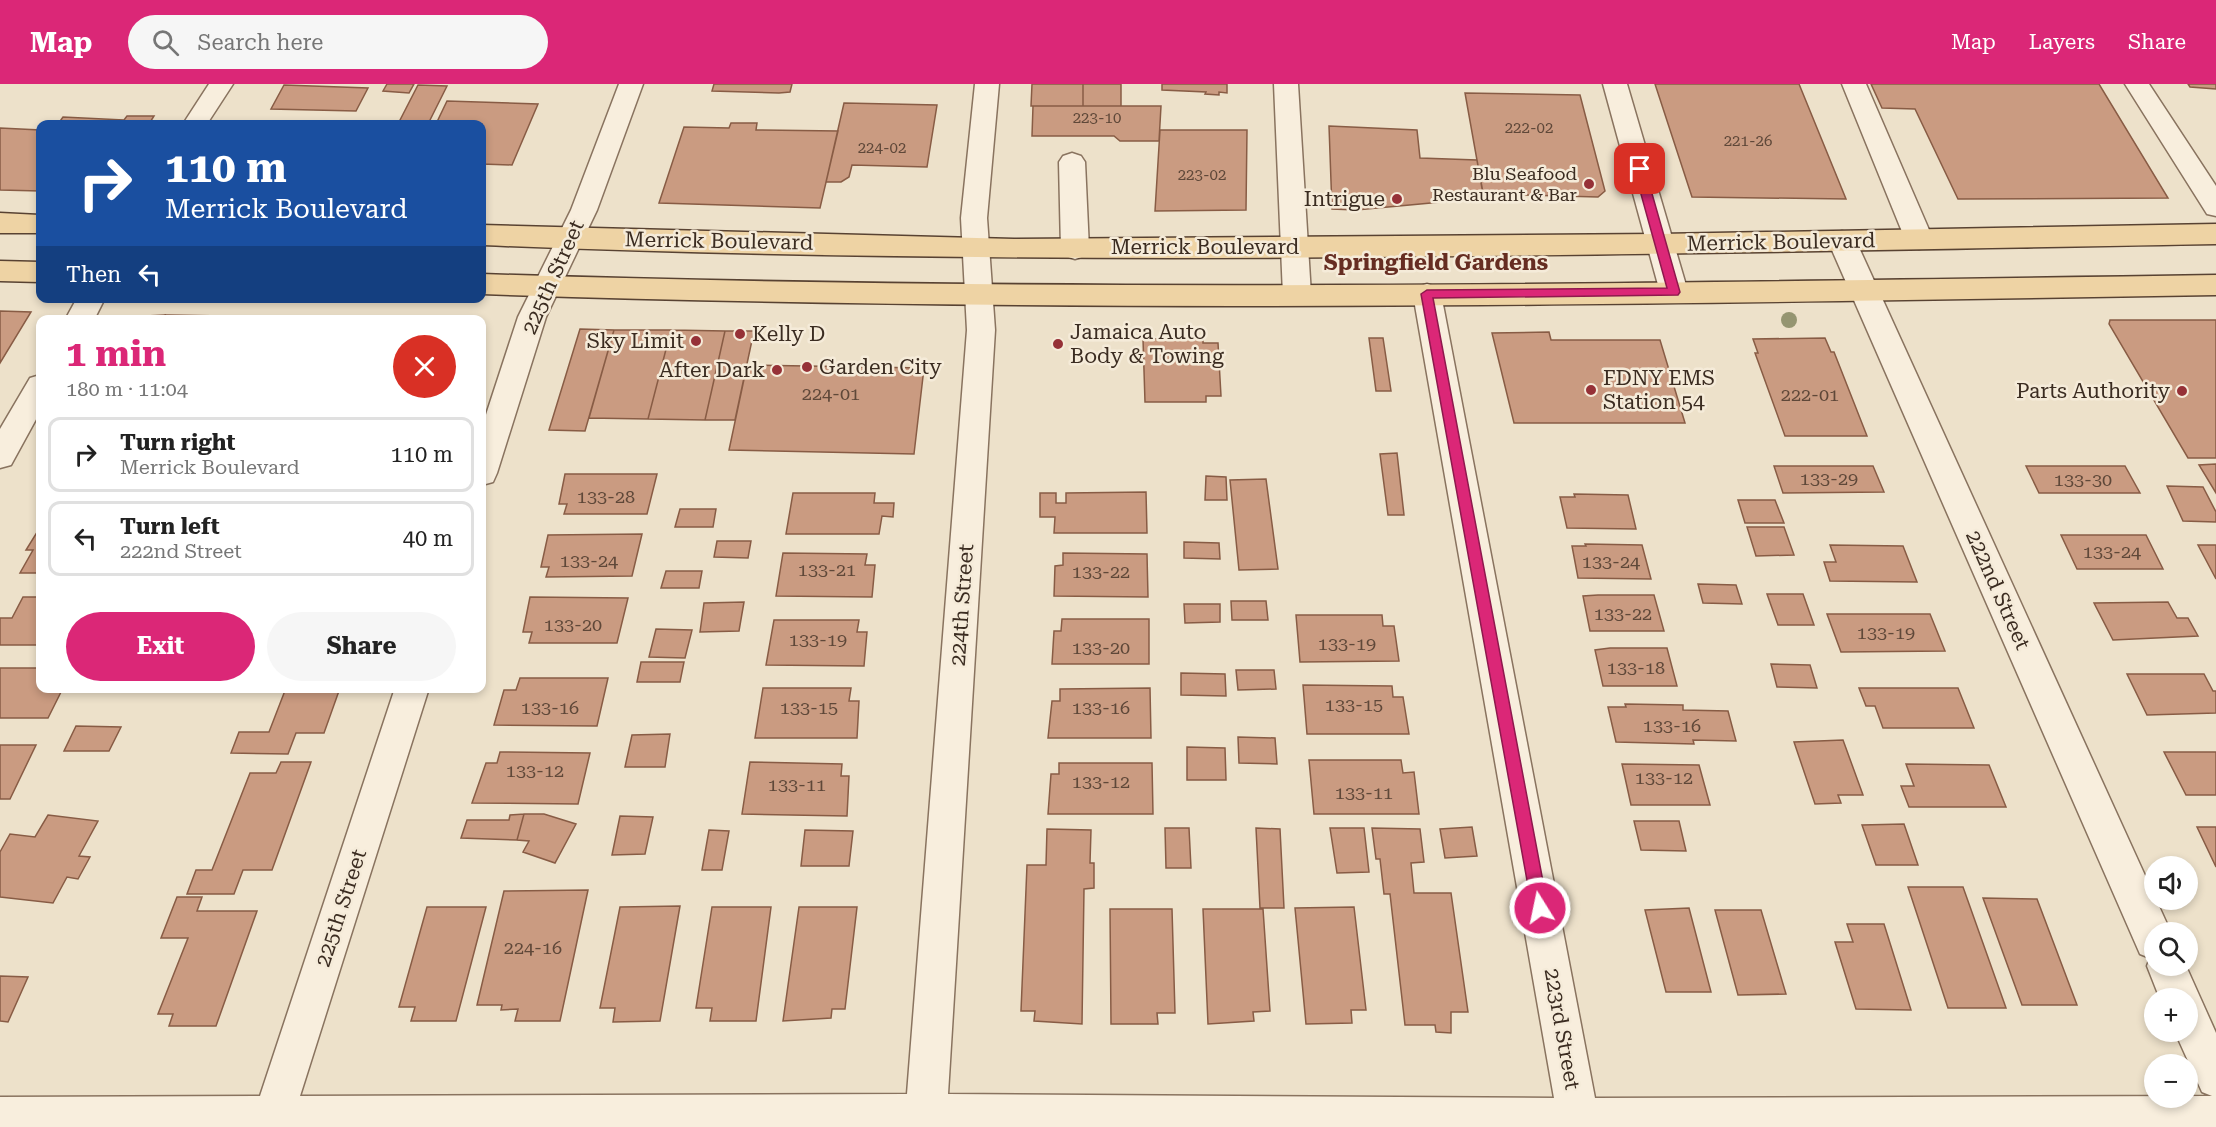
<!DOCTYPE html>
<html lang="en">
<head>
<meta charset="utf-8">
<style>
  :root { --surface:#fff; --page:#f6f6f6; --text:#222; --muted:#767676; --line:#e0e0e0; --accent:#db2777 }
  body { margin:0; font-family:"Roboto Serif",serif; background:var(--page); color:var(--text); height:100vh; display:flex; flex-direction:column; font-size:22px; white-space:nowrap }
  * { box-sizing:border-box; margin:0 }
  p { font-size:20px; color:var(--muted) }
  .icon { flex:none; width:33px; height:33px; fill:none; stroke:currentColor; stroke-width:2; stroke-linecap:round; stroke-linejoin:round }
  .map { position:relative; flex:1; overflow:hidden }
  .drawer { position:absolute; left:36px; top:231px; width:450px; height:378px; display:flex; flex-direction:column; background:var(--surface); border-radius:12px; box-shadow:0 3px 9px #0003 }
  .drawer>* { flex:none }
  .top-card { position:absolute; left:36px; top:36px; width:450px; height:183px; border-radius:12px; box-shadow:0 3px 9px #0003; background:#1a4fa0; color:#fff; overflow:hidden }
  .buttons { position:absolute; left:2144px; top:772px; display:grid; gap:12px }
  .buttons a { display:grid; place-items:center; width:54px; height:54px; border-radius:50%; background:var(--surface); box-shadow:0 3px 9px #0003; font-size:30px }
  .pin { position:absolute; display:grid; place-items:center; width:51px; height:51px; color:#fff; margin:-26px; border-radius:12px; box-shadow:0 3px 9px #0006 }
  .me { position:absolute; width:66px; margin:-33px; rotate:350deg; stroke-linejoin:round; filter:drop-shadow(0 0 4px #0008) }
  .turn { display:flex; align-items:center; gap:21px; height:126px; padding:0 30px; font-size:27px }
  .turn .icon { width:78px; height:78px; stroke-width:2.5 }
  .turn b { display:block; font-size:42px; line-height:51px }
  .then { display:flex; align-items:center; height:57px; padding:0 30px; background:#0003; gap:12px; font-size:22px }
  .round { display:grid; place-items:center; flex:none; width:63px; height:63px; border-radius:32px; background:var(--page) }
  .overview { display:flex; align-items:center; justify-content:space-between; height:102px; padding:0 30px }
  h1 { font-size:36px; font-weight:700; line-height:45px; color:var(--accent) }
  .action { display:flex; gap:12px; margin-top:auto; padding:12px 30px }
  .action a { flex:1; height:69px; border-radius:36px; background:var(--accent); color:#fff; font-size:24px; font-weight:700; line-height:69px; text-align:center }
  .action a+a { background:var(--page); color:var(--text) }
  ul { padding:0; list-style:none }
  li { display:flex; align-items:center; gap:18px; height:75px; margin:0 12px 9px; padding:0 18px; border:3px solid var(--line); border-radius:12px }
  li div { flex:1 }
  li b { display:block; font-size:22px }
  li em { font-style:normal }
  header { display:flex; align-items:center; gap:36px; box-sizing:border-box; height:84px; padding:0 30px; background:var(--accent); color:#fff }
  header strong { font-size:28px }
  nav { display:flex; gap:33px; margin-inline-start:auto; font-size:21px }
  .search { width:420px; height:54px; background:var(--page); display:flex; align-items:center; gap:15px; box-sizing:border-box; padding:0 21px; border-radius:33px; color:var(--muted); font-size:22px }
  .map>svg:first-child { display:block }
  .building { fill:#ca9b81; stroke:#885c45; stroke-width:1.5 }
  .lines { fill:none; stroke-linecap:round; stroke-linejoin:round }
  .minor-casing { stroke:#89735f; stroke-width:3 }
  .major-casing { stroke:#584232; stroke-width:3 }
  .minor { fill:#f8eedd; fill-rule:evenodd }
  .major { fill:#eed3a4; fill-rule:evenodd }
  .tree { fill:#959571 }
  .route { fill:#db2777; stroke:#8e194d; stroke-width:1.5 }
  .poi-dot { fill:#963137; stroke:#f5ebd9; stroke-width:2 }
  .labels { text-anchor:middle; stroke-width:5; stroke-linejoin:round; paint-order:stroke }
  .far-number-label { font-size:15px; fill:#5f4839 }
  .far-poi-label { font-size:18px; fill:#3b2c21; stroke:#f5ebd9; text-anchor:end }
  .number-label { font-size:18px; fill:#5f4839 }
  .poi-label { font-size:21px; fill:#3b2c21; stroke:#f5ebd9; text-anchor:end }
  .street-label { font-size:21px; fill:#3b2c21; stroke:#f5ebd9 }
  .neighbourhood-label { font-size:22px; font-weight:bold; fill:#662d22; stroke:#f5ebd9 }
</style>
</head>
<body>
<header>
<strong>Map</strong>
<div class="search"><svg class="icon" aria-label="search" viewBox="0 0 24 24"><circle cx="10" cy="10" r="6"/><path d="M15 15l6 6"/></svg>Search here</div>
<nav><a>Map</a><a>Layers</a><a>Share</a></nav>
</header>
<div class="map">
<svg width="2216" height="1043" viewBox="0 0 2216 1043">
  <rect width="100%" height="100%" fill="#ede1ca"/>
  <path class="building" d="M387,0H414L409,9L383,7Z
    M714,0H792L790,8L779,9L712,7Z
    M1032,0H1083V22H1031Z
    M1083,0H1121V22H1083Z
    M1162,0H1227V9L1219,8V11L1205,10L1206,8L1162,6Z
    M1655,0H1799L1846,115L1692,113Z
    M1871,0H2099L2168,114L1958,115L1915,25L1882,24Z
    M2188,0H2216V5L2190,3Z
    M284,1L368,4L356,27L271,25Z
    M418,1L447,2L428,40H398Z
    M1465,9L1580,11L1605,107L1598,113L1483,110Z
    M447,17L538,20L512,81L482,80V40H436Z
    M844,19L937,21L927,83L852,81L849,93L841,98H826Z
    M1033,22H1161L1159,57H1120L1114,52H1032Z
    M127,32H154L149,40H58L63,33L124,36Z
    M731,39H757L756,46L838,47L820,124L659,119L684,43L729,44Z
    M1329,42L1417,46L1420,74L1477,76L1484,114L1356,126L1332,125Z
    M0,44L40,46V107L0,106Z
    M1160,46H1247L1246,126L1155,127Z
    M0,227L31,228L0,279Z
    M165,231L163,236H130L145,232Z
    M165,231L424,235L163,236Z
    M2110,236H2216V374H2188L2109,240Z
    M580,245L614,246L585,347L549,346Z
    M614,246H671L648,335L589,334Z
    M671,246L725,247L705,336L648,335Z
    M725,247H754L735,336H705Z
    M1549,248L1551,256H1660L1685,339H1514L1492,249Z
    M1203,254V259H1218L1221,312H1206V318H1145L1143,255Z
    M1369,254H1383L1391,307H1376Z
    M1825,254L1831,268H1834L1867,352H1785L1755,269H1758L1753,255Z
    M747,281L924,284L914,370L729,366Z
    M1397,369L1404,431H1388L1380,370Z
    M2216,380V409L2199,381Z
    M1774,382H1873L1884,408L1783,409Z
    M2026,382H2125L2140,409H2039Z
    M565,390H657L647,430H564L567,420H559Z
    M1206,392L1226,393L1227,416H1205Z
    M1266,395L1278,485L1239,486L1230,396Z
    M2167,402L2203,403L2216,428V438L2183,437Z
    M1146,408L1147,449H1054L1055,433H1040V409H1056V419H1066V409Z
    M793,409H875L874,419H894L893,433L882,432L879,450H786Z
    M1574,410L1628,411L1636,445L1567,444L1560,413H1575Z
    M1738,416H1775L1784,439H1745Z
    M680,425H716L713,443H675Z
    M1747,443H1784L1794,471L1756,472Z
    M39,445L40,489H20L33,466H26Z
    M642,450L632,492L546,493L549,483H541L548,451Z
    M2061,451H2146L2163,485H2077Z
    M717,457H751L748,474L714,473Z
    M1184,458L1219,459L1220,475L1184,474Z
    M1585,460L1642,461L1651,495L1578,494L1572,462H1586Z
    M1830,461L1903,462L1917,498L1830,497L1824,478H1836Z
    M2198,461H2216V495Z
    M783,469L867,470L865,481H875L872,513L776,512Z
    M1063,469L1147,470L1148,513L1054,512L1055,482L1063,481Z
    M666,487H702L699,504H661Z
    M1698,500L1736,501L1742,520L1703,519Z
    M1767,510H1803L1814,541H1778Z
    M1598,511H1654L1664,547H1590L1583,512Z
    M23,513H40V561H0V534H12Z
    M530,513L628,514L617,559H529L532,548H523Z
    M1231,517H1266L1268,536H1232Z
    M744,518L739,547L700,548L704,519Z
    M2168,518L2177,534H2188L2198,552L2113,556L2094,519Z
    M1184,520H1220V538L1185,539Z
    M1827,530H1930L1945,567L1841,568Z
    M1296,531H1382L1383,542H1394L1399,577L1300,578Z
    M1062,535H1149V580H1052L1054,547H1061Z
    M774,536H859L857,548H867L864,582L766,581Z
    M656,545L692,546L685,574L649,573Z
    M1610,564H1667L1677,602H1603L1595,566Z
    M641,578H684L680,598H637Z
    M1771,580L1810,581L1817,604L1777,603Z
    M0,584H40V604H63L48,634H0Z
    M1236,586H1274L1276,605L1238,606Z
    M1181,589L1225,590L1226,612L1181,611Z
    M2127,590H2204L2213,607H2216V629L2147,631Z
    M520,594H608L597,642L494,641L504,606H516Z
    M1303,601L1392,602L1393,613H1403L1409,650H1307Z
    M286,604H340L324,649H296L288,670L231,669L239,648H269Z
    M763,604H851L849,617H859L857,654H755Z
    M1150,604L1151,654H1048L1052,617H1060V605Z
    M1859,604H1958L1974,644H1883L1875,622H1866Z
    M1625,620L1683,621V626L1728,627L1736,657L1693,656L1694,660L1616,658L1608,623H1626Z
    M76,642L121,643L109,667H64Z
    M670,650L665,683H625L632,651Z
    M1238,653L1275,654L1277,680L1239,679Z
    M1843,656L1863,711H1838L1841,719L1815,720L1794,658Z
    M0,661H36L10,715H0Z
    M1187,663L1225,664L1226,696H1187Z
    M500,668L590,669L578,720L472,719L486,679H497Z
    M2164,668H2216V711H2186Z
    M1309,676H1401L1403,689L1414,688L1419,730H1314Z
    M281,678H311L272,786H243L234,810H187L196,786H212L250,689H276Z
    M750,678L842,680L841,692H849L847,732L742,730Z
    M1059,679H1152L1153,730H1048L1051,690H1059Z
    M1622,680L1699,681L1710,721H1631Z
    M1906,680L1989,681L2006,723H1909L1901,702H1914Z
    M524,730L517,756L461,754L467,736H509L510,731Z
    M524,730H544L576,740L555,779L523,768L529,757L517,756Z
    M48,731L98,737L79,772L90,773L78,795L67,793L53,819L0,813V768L10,750L35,753Z
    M620,732L653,733L645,770L612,771Z
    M1634,737H1679L1686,767L1641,766Z
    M1904,740L1918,781H1876L1862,741Z
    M1472,743L1477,772L1445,774L1440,745Z
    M2197,743H2216V783Z
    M1165,744H1189L1191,784H1166Z
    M1256,744L1280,745L1284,824H1260Z
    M1330,744H1364L1369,788L1337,789Z
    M1372,744L1420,745L1424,778L1411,779L1414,809H1451L1468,928H1451V949L1436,948L1435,941H1405L1390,810H1384L1380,775H1376Z
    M1047,745L1091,746L1090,779H1094V804L1084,805L1082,940L1034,937L1035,927H1021L1027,781H1046Z
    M709,746L729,747L722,786H702Z
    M805,746L853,747L849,782H801Z
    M1908,803H1963L2006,924H1948Z
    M588,806L560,937H515L518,925L501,926L502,921H477L504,807Z
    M177,813H202L197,827H257L216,942H169L173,930H158L188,854H161Z
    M1983,814L2037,815L2077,921H2022Z
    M680,822L660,937L613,938L615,924H600L620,823Z
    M427,823H486L456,937H411L415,923H399Z
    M712,823H771L756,937H710L712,924H696Z
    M799,823H857L845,925H832L831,934L783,937Z
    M1354,823L1366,926H1351L1352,939L1306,940L1295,824Z
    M1689,824L1711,908H1666L1645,826Z
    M1110,825H1172L1175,929H1157L1158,940H1111Z
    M1203,825H1263L1270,927L1253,928L1254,937L1208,940Z
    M1715,826H1761L1786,910L1738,911Z
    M1847,840H1884L1911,926L1856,925L1835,858H1853Z
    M0,892L28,893L8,938L0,937Z"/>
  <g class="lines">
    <g class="minor-casing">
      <path id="minor" d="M209,0H233L207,40H183Z
        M619,0H643L597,126L546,233L497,389L493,398L482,401V343L518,233L571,126Z
        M975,0H999L987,134L995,246L948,1010L1554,1014L1413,210L1417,203L1427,200L1437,203L1441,210L1595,1014L2212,1012L2202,1008L2175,948H2187V915H2160L2147,882L2150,874L2140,870L1828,157L1832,150L1842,147L1852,150L1856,157L2168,842L2170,849H2154V882H2186L2216,949V1043H0V1013L260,1012L395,604H429L300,1012L907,1010L967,246L961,134Z
        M1274,0H1298L1311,211L1307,218L1297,221L1287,218L1283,211Z
        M1603,0H1627L1688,208L1684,215L1674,218L1664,215L1660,208Z
        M1842,0H1866L1933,155L1929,162L1919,165L1909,162L1905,155Z
        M2125,0H2149L2216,102V132L2207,130Z
        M1072,69L1081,72L1085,78L1089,165L1085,172L1075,175L1065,172L1061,165L1059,78L1063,72Z
        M77,214H105L94,236H65Z
        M40,291V328L11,381L0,384V345L30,294Z"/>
    </g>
    <g class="major-casing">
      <path id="major" d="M0,129L40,131V149H0Z
        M2216,140V160C1638,170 1059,185 482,161V141L1014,155L1660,150Z
        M0,177L40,178V198L0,197Z
        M482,190C1060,209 1638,200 2216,191V211C1638,221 1060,230 482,210Z"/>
    </g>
    <use href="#minor" class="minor"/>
    <use href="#major" class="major"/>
  </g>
  <circle class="tree" cx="1789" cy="236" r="8"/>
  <path class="route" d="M1640,82L1645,85L1680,208L1678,211L1433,214L1548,824L1545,830L1540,832L1534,830L1532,824L1421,210L1427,206L1667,204L1634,85Z"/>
  <g class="poi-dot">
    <circle cx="1589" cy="100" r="6"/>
    <circle cx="1397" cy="115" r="6"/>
    <circle cx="740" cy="250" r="6"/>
    <circle cx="696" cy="257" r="6"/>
    <circle cx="1058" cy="260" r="6"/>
    <circle cx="807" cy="283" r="6"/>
    <circle cx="777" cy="286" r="6"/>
    <circle cx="1591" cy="306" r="6"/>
    <circle cx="2182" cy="307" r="6"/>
  </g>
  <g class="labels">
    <g class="far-number-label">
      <text x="1097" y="39">223-10</text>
      <text x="1529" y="49">222-02</text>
      <text x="1748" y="62">221-26</text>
      <text x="882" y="69">224-02</text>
      <text x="1202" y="96">223-02</text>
    </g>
    <g class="far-poi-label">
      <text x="1577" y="96">Blu Seafood<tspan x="1577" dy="21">Restaurant &amp; Bar</tspan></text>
    </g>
    <g class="number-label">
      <text x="831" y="316">224-01</text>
      <text x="1810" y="317">222-01</text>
      <text x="1829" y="401">133-29</text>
      <text x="2083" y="402">133-30</text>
      <text x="606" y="419">133-28</text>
      <text x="2112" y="474">133-24</text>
      <text x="589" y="483">133-24</text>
      <text x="1611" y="484">133-24</text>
      <text x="827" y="492">133-21</text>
      <text x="1101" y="494">133-22</text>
      <text x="1623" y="536">133-22</text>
      <text x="573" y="547">133-20</text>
      <text x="1886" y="555">133-19</text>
      <text x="818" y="562">133-19</text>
      <text x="1347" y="566">133-19</text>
      <text x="1101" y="570">133-20</text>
      <text x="1636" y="590">133-18</text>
      <text x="1354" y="627">133-15</text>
      <text x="550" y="630">133-16</text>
      <text x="809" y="630">133-15</text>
      <text x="1101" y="630">133-16</text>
      <text x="1672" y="648">133-16</text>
      <text x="535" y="693">133-12</text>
      <text x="1664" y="700">133-12</text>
      <text x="1101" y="704">133-12</text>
      <text x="797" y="707">133-11</text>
      <text x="1364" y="715">133-11</text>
      <text x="533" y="870">224-16</text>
    </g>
    <g class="poi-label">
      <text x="1385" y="122">Intrigue</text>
      <text x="1070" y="255" text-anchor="start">Jamaica Auto<tspan x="1070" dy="24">Body &amp; Towing</tspan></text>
      <text x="752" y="257" text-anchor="start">Kelly D</text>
      <text x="684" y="264">Sky Limit</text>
      <text x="819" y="290" text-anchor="start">Garden City</text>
      <text x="765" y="293">After Dark</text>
      <text x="1603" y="301" text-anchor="start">FDNY EMS<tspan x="1603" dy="24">Station 54</tspan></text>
      <text x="2170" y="314">Parts Authority</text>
    </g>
    <g class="street-label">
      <text transform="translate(719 157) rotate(1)" y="7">Merrick Boulevard</text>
      <text transform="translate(1781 158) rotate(-1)" y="7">Merrick Boulevard</text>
      <text x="1205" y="170">Merrick Boulevard</text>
      <text transform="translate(553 193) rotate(-66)" y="7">225th Street</text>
      <text transform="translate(1998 506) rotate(66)" y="7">222nd Street</text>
      <text transform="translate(962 521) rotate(-86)" y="7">224th Street</text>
      <text transform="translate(341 824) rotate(-72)" y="7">225th Street</text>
      <text transform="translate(1562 945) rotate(80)" y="7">223rd Street</text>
    </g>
    <g class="neighbourhood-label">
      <text x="1436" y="186">Springfield Gardens</text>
    </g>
  </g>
</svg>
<div class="buttons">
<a><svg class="icon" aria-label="sound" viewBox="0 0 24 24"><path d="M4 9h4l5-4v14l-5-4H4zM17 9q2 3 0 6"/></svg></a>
<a><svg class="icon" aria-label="search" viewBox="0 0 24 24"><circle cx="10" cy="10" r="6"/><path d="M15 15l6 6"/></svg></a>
<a>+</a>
<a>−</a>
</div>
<div class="pin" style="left:1640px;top:85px;background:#d93025"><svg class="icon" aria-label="arrive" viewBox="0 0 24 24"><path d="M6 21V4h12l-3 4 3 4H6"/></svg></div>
<svg class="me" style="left:1540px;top:824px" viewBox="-20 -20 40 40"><circle r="17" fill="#db2777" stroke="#fff" stroke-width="3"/><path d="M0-11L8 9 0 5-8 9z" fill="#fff"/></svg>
<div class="top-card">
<div class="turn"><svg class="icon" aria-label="right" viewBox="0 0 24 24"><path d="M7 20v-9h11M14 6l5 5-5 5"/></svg><div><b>110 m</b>Merrick Boulevard</div></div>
<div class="then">Then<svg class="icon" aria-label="left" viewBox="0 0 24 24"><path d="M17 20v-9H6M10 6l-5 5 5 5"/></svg></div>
</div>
<section class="drawer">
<div class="overview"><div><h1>1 min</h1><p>180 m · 11:04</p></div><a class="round" style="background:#d93025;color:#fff"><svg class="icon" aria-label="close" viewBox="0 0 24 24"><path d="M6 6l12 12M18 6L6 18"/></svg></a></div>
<ul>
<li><svg class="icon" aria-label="right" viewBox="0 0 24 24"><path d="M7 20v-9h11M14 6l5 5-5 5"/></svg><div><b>Turn right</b><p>Merrick Boulevard</p></div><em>110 m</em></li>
<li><svg class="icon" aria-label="left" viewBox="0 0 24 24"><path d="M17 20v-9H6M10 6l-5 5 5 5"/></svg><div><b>Turn left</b><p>222nd Street</p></div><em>40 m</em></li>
</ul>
<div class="action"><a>Exit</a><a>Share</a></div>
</section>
</div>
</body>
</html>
